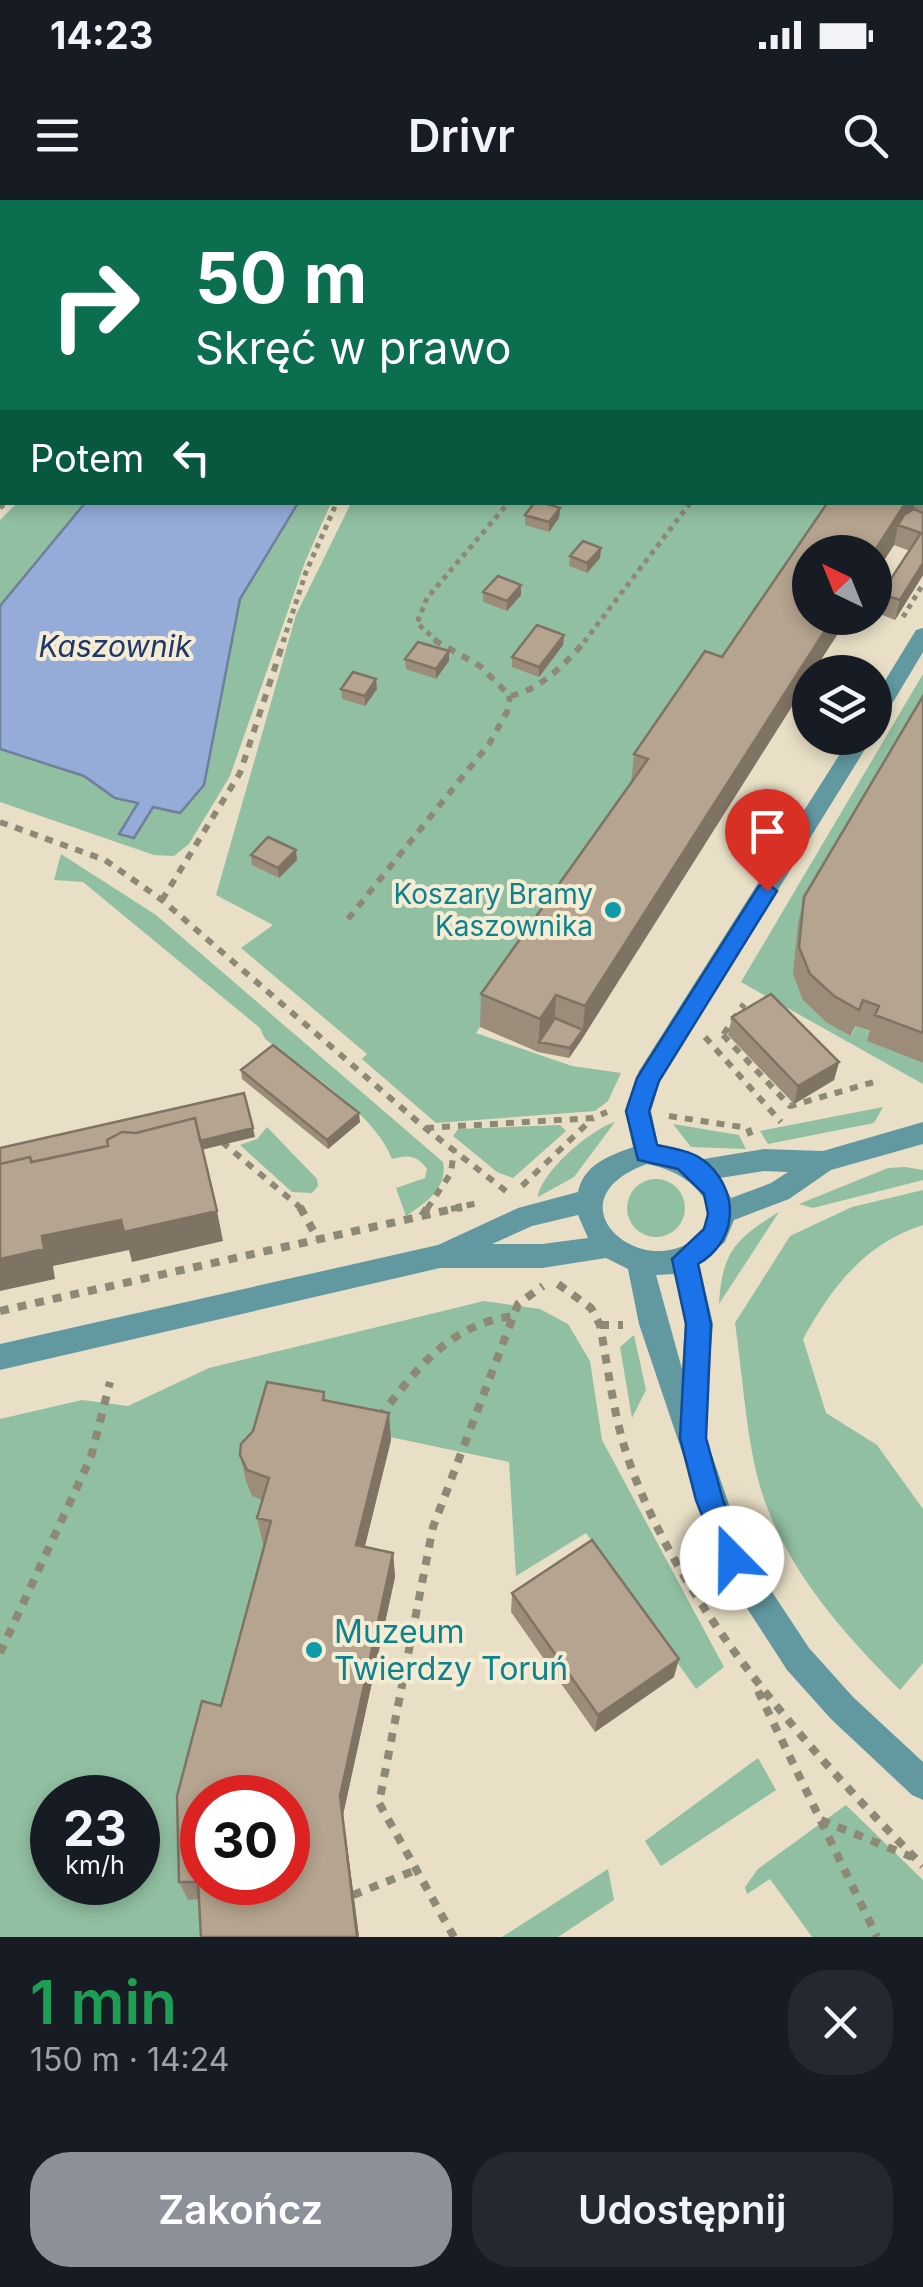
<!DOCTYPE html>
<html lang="pl">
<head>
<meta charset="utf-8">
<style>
  :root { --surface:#171b24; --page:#242831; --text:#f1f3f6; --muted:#9ea1a6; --accent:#8c9099 }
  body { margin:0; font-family:Inter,sans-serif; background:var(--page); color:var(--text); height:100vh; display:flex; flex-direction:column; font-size:38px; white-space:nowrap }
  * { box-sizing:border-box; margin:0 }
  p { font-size:32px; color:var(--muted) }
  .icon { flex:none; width:55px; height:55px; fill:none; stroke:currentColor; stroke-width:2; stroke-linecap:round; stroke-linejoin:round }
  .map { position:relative; height:1737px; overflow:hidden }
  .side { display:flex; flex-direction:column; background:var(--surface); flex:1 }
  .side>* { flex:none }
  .banner { position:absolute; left:0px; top:0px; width:925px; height:305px; box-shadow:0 5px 15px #0003; background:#0b6e4f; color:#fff; overflow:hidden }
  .needle { width:65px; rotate:317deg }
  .buttons { position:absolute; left:792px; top:335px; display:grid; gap:20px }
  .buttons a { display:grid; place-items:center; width:100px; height:100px; border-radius:50%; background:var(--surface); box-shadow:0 5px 15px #0003; font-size:50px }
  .speed { position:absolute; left:30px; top:1575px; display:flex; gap:20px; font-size:50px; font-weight:700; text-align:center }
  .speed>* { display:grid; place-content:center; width:130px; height:130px; border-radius:50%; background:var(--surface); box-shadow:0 5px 15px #0003; line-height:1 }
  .speed small { font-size:25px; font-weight:400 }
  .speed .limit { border:15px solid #d22; background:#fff; color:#111 }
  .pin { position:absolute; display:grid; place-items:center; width:85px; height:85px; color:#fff; margin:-102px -42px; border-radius:50% 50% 50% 0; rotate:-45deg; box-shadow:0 0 10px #0007 }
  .pin .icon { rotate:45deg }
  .me { position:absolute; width:110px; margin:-55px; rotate:338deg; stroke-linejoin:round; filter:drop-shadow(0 0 8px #0008) }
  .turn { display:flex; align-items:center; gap:35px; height:210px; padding:0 30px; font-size:45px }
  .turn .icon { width:130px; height:130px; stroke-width:2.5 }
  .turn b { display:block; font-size:70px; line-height:85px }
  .then { display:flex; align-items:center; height:95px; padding:0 30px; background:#0003; gap:20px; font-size:38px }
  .round { display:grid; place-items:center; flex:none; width:105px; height:105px; border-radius:40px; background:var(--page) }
  .summary { display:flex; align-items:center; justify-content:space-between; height:170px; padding:0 30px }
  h1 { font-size:60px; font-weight:600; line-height:75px; color:#1e9e55 }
  .cta { display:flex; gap:20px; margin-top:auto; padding:20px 30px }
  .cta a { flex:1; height:115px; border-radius:40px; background:var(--accent); color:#fff; font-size:40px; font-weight:600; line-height:115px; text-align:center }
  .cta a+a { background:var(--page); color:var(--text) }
  .status { display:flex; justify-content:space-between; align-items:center; height:70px; padding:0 50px; background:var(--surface); direction:ltr }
  .status svg { height:28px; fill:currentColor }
  header { display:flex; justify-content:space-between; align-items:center; height:130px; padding:0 30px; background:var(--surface); font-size:45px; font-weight:600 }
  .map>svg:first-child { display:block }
  .green { fill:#91bfa1; fill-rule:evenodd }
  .water { fill:#95acd8; stroke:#707f9b; stroke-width:2.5 }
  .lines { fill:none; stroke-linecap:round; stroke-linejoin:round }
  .path-far2 { stroke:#8e8876; stroke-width:5; stroke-dasharray:5 5; stroke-linecap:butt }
  .path-far1 { stroke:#8e8876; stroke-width:6; stroke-dasharray:8 8; stroke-linecap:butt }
  .path { stroke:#8e8876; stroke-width:8; stroke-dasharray:9 9; stroke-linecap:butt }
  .minor { fill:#6298a0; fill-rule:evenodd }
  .major { fill:#10565e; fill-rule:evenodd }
  .tram { stroke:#343025; stroke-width:2.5 }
  .wall { fill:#9c8d7b }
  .shaded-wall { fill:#7f7364 }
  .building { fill:#b5a48f; stroke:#7f7364; stroke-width:2.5; fill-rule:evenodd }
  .route { fill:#1a73e8; stroke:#114b97; stroke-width:2.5 }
  .culture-dot { fill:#0f9aa8; stroke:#f5ecd3; stroke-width:4 }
  .labels { text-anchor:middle; stroke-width:8; stroke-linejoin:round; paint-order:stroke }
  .culture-label { font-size:28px; fill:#0d838f; stroke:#f5ecd3; text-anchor:end }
  .water-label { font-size:30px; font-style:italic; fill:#1e386e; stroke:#f5ecd3 }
  .near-culture-label { font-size:32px; fill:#0d838f; stroke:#f5ecd3; text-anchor:start }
</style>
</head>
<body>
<div class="status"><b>14:23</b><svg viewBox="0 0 49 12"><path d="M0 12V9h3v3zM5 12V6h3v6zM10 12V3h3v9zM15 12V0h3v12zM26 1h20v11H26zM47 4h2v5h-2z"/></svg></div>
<header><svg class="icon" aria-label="menu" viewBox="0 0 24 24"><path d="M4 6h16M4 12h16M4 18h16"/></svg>Drivr<svg class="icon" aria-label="search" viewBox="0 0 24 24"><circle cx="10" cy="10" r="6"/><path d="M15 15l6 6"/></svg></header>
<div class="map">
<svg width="923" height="1737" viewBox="0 0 923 1737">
  <rect width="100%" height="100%" fill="#e8dfc6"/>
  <path class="green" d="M470,0H832L838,2H469Z
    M17,303H331L305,362L230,576L189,644L174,656L154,655L0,602V320Z
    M351,303H851L810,352L476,833L572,866L621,873L608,901L595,911L436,923L362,859L367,854L241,748L273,725L216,695L296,415Z
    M923,474V650L801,793L827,823L852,836L855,826L871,832L868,841L923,863V884L741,782Z
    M61,654L156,715L443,962C448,988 426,1003 406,1016L396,988L425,978L427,969C416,954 408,955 392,959C376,914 303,869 265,839L260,828L83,682L54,680Z
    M883,907L874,923L768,944L760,931Z
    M615,922L574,977L538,997C541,972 591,929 615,922Z
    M673,924L739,935L746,949L691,947Z
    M560,925L566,931L513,978L497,972L453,936L458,929Z
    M267,927L317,979L318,986L312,993L292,992L240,945L257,939Z
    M905,967L923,970V980L813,1008L799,1004L888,968Z
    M627 1008a29 29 0 1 1 58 0a29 29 0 1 1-58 0Z
    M923,990V1025C864,1044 832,1087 803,1139L826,1213L877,1245L923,1309V1463L900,1490C837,1427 775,1357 755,1267C745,1220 742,1171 735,1123L790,1036L852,1007Z
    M779,1012L719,1104C722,1052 736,1038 779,1012Z
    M484,1101L540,1109L568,1124L590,1161L602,1240L724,1467L696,1489L586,1333L516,1376L509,1262L390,1237L353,1376L333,1610L350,1737H0V1219L82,1200L128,1206L209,1168ZM52,1598H138V1682H52ZM202,1598H288V1682H202Z
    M634,1135L646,1190L632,1218L620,1147Z
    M758,1558L776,1590L661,1666L645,1641Z
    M846,1605L923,1680V1737H812L770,1679L747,1694L745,1687L758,1669Z
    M608,1669L614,1700L558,1737H502Z"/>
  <path class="water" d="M85,303H298L240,399L204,585L180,613L153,607L134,638L119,634L138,603L115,598L84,576L0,549V406Z"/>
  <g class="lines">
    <path class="path-far2" d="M656,0L662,2
      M327,2L331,0
      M0,74L2,70
      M0,308L6,302
      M903,417L923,384
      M283,442L306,372L337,302
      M438,442L417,423L427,398L509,302
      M584,442L691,302"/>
    <path class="path-far1" d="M434,440L480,466L510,496C542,489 565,464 586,440
      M0,622L105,660L162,700L425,928L511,995
      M162,700L240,573L284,440
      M348,719L489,544L507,512L510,496
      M736,827L723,835L744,804
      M723,835L790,906L874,882
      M705,837L781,922
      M669,916L748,928L751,936
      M426,928L593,918L607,912
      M222,942L302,1009
      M522,986L593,918
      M427,1009L451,973L454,949
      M451,1009L478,1003"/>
    <path class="path" d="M300,1007L318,1039
      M422,1016L428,1007
      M558,1084L591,1108L600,1125C609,1173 614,1221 631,1267C686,1416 813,1555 923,1666
      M0,1111L462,1007
      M600,1125H623
      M379,1218C415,1170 450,1124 513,1116
      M0,1453L91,1257L110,1182
      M758,1491L877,1737
      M821,1620L912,1657
      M353,1695L416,1670
      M454,1737L379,1603L433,1327L518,1104L543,1086"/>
    <path class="minor" d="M872,0H893L894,2H874Z
      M922,12H923V22H922Z
      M923,428V452L883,519L875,521V497L916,430Z
      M850,538H872L660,880L651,911L658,944L698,960L764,949L823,951L923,922V944L831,970L789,999L734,1020L725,1042L699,1063L713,1124L704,1232L745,1351L809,1448L853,1497L923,1562V1600L912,1595L831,1519L787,1470L721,1368L639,1124L628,1069L606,1058L542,1068H440L0,1170V1144L438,1045L518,1008L578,992C584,964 609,956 633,947L625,911L639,871ZM647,964C672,969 694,980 707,1003C709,1023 702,1037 683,1046C626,1071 555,997 647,964ZM764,971L788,972L771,983L731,998L720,978ZM578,1015L588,1038L542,1044H492L532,1026ZM675,1074L685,1124L682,1169L656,1075Z"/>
    <path class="major" d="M2,248V261L0,262V249Z"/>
    <path class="tram" d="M237,2L241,0"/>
  </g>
  <path class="wall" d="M923,280V375L895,420L877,413L881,394L910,351L894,345L875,374V352L810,418H848L813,472H810L582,839L569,858L538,852L480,827L481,794L631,584L634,554L722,457L828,302H922Z
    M560,308L559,318L549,332L525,325V315Z
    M601,348L600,358L587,373L569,366L570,356Z
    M521,385V395L507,411L483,402V392Z
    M564,435L563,445L539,477L512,467V457Z
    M405,459L449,461L436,479L406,469Z
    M341,489H377L365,506L342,499Z
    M923,496V863L867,841L870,831L855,826L851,836L827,823L803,800L793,774L798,724L804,697Z
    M251,655L297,660L279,678L252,665Z
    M732,817L839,862L834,880L794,904L728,835Z
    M241,870L360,922L328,949L242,879Z
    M324,1192L326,1201L391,1240L365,1346L393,1353L395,1377L343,1615L359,1737H201L199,1699L188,1700L179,1682L221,1506L265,1344H263L257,1318L262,1300L252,1296L246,1281L240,1255Z
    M512,1393L674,1477L595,1532L511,1412Z"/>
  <path class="shaded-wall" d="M906,302H915L909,329L898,325L894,345L875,374V352Z
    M560,308L559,318L549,332V322Z
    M601,348L600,358L587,373V363Z
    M923,363V375L895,420L900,400Z
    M521,385V395L507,411V401Z
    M833,418H848L813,472H810V478L582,839L585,806Z
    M564,435L563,445L539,477V467Z
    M449,451V461L436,479V469Z
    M376,479L377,489L365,506V496Z
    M296,650L297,660L279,678L278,668Z
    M556,795L554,827L539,842L538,852L540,819Z
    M583,830L582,839L569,858L570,848Z
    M839,862L834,880L794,904L798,886Z
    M359,913L360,922L328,949L327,940Z
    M253,928L255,937L197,951L195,942Z
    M217,1011L223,1041L132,1062L129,1050L53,1066L55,1079L0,1091V1059L42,1036L121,1020Z
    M389,1213L391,1240L359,1370L356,1345Z
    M393,1353L395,1377L343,1615L359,1737H357L340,1596Z
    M679,1459L674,1477L595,1532L598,1515Z"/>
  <path class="building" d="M535,302H541L560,308L549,322L525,315Z
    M828,302H906L874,352H810V418H833L585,806L556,795L540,819L481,794L648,559L634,554L705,451L722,457Z
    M914,309L923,313V363L900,400L881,394L921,333L898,325L904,315Z
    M583,341L601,348L587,363L570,356Z
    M498,376L521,385L507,401L483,392Z
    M537,425L564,435L539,467L512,457Z
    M418,442L449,451L436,469L405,459Z
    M353,472L376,479L365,496L341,489Z
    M923,496V833L875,815L879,806L863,800L859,810L834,796L810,774L799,747L804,697Z
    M268,637L296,650L278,668L251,655Z
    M771,794L839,862L798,886L732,817Z
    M555,818L583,830L570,848L539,842Z
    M273,845L359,913L327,940L241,870Z
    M244,893L253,928L200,941L195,918L136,933L122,932L107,940L108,946L32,962L30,957L0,964V948Z
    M195,918L217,1011L124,1032L121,1020L42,1036L44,1049L0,1059V964L30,957L31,962L108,946L107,940L122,932L136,933Z
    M267,1182L324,1192L323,1200L389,1213L356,1345L393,1353L340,1596L357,1737H201L198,1682H179L177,1596L202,1501L221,1506L271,1321L257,1318L269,1278L247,1270L240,1255L241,1244L253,1231ZM202,1598H288V1682H202Z
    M592,1340L679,1459L598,1515L512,1393Z"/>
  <path class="route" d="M767,683L777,691L659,881L649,911L657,945C675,949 694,951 708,964C741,995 736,1042 698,1064L711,1124L706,1238L723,1300L746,1358L742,1367L732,1371L723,1367L719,1358L696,1300L680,1238L686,1124L672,1059L704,1029L708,1014L704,994L678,969L638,960L626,911L637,878L759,686Z"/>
  <g class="culture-dot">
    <circle cx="613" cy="710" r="10"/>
    <circle cx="314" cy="1450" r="10"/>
  </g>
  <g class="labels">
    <g class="culture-label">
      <text x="593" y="704">Koszary Bramy<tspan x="593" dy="32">Kaszownika</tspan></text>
    </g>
    <g class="water-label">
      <text x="115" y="457">Kaszownik</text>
    </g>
    <g class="near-culture-label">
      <text x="334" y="1443">Muzeum<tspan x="334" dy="37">Twierdzy Toruń</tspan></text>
    </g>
  </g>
</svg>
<div class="buttons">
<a><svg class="needle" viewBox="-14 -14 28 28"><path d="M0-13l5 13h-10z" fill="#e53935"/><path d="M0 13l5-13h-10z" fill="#9ea1a6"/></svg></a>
<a><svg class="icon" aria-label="layers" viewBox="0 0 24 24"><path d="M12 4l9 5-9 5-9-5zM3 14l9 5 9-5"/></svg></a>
</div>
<div class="speed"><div>23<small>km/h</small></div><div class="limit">30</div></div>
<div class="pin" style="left:767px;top:691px;background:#d93025"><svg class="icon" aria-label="arrive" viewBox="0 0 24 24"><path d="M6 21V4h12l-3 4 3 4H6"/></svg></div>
<svg class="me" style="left:732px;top:1358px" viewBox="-20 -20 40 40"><circle r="19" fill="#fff"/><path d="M0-13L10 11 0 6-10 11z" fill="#1a73e8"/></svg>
<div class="banner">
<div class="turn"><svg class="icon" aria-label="right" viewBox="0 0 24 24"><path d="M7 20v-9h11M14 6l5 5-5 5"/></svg><div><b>50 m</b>Skręć w prawo</div></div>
<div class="then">Potem<svg class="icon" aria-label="left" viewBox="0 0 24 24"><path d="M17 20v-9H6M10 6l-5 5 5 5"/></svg></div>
</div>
</div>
<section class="side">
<div class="summary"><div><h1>1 min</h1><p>150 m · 14:24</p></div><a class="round"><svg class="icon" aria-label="close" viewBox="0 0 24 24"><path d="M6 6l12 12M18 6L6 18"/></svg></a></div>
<div class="cta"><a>Zakończ</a><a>Udostępnij</a></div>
</section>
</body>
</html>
